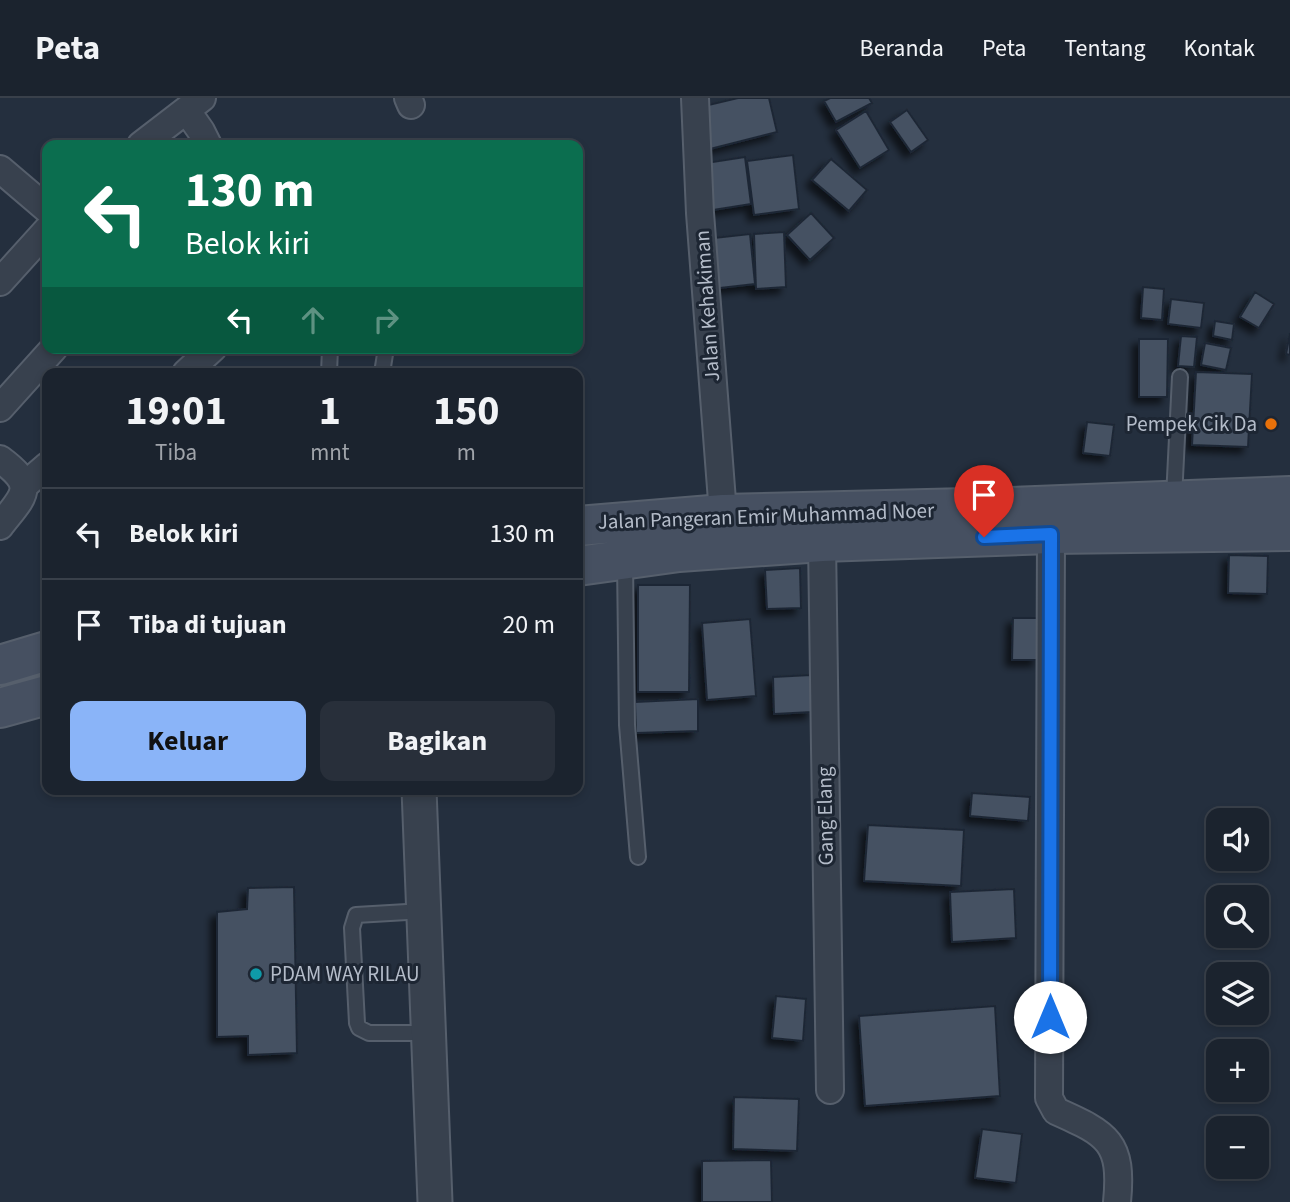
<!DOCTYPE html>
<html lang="id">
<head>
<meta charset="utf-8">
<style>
  :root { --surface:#1b232e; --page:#282f3a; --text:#f1f3f6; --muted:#a0a4aa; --line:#39404a; --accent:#8ab4f8 }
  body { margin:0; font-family:"Source Sans 3",sans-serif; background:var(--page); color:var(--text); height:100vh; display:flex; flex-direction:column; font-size:26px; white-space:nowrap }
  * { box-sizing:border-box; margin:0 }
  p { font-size:23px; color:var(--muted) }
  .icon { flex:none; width:38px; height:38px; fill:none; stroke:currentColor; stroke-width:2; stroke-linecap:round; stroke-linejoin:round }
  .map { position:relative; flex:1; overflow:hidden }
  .sheet { position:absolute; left:42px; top:270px; width:541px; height:427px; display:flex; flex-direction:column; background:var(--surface); border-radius:14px; box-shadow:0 4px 10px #0003,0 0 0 2px var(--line) }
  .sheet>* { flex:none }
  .guide { position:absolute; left:42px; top:42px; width:541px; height:214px; border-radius:14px; box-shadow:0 4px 10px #0003,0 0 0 2px var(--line); background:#0b6e4f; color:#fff; overflow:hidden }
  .fabs { position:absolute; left:1206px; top:710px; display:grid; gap:14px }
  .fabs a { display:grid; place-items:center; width:63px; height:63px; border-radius:14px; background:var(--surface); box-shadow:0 4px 10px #0003,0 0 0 2px var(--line); font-size:35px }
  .pin { position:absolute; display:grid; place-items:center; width:60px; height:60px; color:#fff; margin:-72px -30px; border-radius:50% 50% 50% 0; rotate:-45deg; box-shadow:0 0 7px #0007 }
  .pin .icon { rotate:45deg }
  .me { position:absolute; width:77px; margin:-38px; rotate:0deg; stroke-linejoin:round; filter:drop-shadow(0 0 5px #0008) }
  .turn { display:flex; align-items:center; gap:24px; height:147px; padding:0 28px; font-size:32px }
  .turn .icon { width:91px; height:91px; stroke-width:2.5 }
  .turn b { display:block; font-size:49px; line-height:60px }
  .lanes { display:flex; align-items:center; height:66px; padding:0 28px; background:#0003; justify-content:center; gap:35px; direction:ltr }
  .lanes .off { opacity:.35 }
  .eta { display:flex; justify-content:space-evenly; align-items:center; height:119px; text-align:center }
  .eta b { font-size:42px; font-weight:700; line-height:49px }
  .action { display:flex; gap:14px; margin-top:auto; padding:14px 28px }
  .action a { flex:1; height:80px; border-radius:14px; background:var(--accent); color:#111; font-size:28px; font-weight:700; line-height:80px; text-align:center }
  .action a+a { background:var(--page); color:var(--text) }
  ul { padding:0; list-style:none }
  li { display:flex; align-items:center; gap:21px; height:91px; padding:0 28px; border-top:2px solid var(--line) }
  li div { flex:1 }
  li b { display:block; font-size:26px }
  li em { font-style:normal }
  header { display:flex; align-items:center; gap:42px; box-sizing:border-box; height:98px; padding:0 35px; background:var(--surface); border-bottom:2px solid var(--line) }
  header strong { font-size:33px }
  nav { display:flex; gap:38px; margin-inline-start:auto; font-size:24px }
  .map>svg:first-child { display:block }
  .building { fill:#455162; stroke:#1f2835; stroke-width:2; filter:url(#shadow) }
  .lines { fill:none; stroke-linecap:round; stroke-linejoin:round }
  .service-casing { stroke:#565f6c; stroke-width:18 }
  .minor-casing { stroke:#565f6c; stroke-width:30 }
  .tertiary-casing { stroke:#565f6c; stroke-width:37 }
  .secondary-casing { stroke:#565f6c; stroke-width:42 }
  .service { stroke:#38414e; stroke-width:14 }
  .minor { stroke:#38414e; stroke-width:26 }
  .tertiary { stroke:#38414e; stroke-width:33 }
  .secondary { stroke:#465061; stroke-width:38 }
  .route-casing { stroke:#114b97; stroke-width:18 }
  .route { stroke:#1a73e8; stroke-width:12 }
  .food-dot { fill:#e8710a; stroke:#1d2633; stroke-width:2.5 }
  .culture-dot { fill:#0f9aa8; stroke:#1d2633; stroke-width:2.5 }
  .labels { text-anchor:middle; stroke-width:6; stroke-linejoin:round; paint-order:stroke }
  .street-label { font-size:21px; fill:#b4bcc9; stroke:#1d2633 }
  .poi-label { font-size:21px; fill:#b4bcc9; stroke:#1d2633; text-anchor:end }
</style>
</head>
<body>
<header>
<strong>Peta</strong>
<nav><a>Beranda</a><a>Peta</a><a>Tentang</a><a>Kontak</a></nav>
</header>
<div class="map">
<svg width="1290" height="1104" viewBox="0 0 1290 1104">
  <defs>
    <filter id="shadow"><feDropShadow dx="-6" dy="6" stdDeviation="3.5" flood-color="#0009"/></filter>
  </defs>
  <rect width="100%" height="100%" fill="#242f3e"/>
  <path class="building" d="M738,0H769L777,34L710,51L700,9Z
    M830,0H869L872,5L836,24L824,3Z
    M907,12L928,42L911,54L890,24Z
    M866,13L889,52L860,70L836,32Z
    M793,57L799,111L754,117L747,63Z
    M745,59L751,106L713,112L706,65Z
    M831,61L867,92L849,113L812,82Z
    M811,115L834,140L810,162L787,137Z
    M784,134L786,189L756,191L754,136Z
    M750,136L755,186L711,191L705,141Z
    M1143,189L1164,191L1162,222L1141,220Z
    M1255,194L1274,206L1259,230L1240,219Z
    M1171,201L1204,205L1201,230L1168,226Z
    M1215,223L1234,226L1232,242L1213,238Z
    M1290,235V257L1286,256Z
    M1181,238L1197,239L1194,269L1178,268Z
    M1139,241H1168L1167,299H1139Z
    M1205,245L1231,250L1226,272L1201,267Z
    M1196,274L1252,276L1248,349L1192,347Z
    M1087,324L1114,327L1110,358L1083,355Z
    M1229,457L1268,458L1267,496L1228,495Z
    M800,470L801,510L767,511L765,472Z
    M638,487H690L689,594H638Z
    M1013,520H1038V562H1012Z
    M750,521L756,598L707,602L702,525Z
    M811,577L812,614L774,616L773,579Z
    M698,601V633L636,635L635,604Z
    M972,695L1030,699L1028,723L970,718Z
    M868,727L964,732L961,788L864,783Z
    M294,789L297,955L248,957V938L217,939V814L247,811L248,790Z
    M1014,791L1016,840L952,844L950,794Z
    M776,898L806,901L803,943L772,940Z
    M995,908L1000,998L865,1008L859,918Z
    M734,999L799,1001L797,1053L733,1051Z
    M982,1031L1022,1036L1016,1085L975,1080Z
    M771,1062L772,1104H702V1063Z"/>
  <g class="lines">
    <g class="service-casing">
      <path id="service" d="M329,275L330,250
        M382,275L386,250
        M1174,400L1180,279
        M625,464L627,627L638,759
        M424,813L356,817L352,830L357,925L359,930L369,935H429"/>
    </g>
    <g class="minor-casing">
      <path id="minor" d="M408,0L411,7
        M695,0L700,115L723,416
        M187,13L201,33L208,47
        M141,47L202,0
        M0,71L47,111
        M0,184L47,132
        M186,275L213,250
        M0,310L54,250
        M0,361C38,389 24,397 0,428
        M25,387L47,368
        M1051,436L1049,1000L1056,1013C1108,1036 1123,1044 1117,1104
        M822,444L830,992"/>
    </g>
    <g class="tertiary-casing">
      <path id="tertiary" d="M419,691L435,1104"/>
    </g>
    <g class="secondary-casing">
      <path id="secondary" d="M578,428L723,416L1009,409L1290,398
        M578,468L679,454L822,444L1051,436L1290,433
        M0,567L47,553
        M0,610L47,597"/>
    </g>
    <use href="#service" class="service"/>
    <use href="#minor" class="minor"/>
    <use href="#tertiary" class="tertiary"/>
    <use href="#secondary" class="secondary"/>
  </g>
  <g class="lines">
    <g class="route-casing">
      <path id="route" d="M984,439L1051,436L1050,919"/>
    </g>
    <use href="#route" class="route"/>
  </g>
  <circle class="food-dot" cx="1271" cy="326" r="7"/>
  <circle class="culture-dot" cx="256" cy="876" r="7"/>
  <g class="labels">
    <g class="street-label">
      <text transform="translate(707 208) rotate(-94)" y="7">Jalan Kehakiman</text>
      <text transform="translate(766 418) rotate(-2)" y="7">Jalan Pangeran Emir Muhammad Noer</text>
      <text transform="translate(825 718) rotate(-91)" y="7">Gang Elang</text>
    </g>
    <g class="poi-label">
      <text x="1257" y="333">Pempek Cik Da</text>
      <text x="270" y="883" text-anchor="start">PDAM WAY RILAU</text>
    </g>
  </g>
</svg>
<div class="fabs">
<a><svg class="icon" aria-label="sound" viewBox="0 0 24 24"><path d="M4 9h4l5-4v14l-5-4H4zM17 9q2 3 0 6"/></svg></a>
<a><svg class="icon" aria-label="search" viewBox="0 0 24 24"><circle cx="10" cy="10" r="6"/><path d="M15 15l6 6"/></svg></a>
<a><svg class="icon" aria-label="layers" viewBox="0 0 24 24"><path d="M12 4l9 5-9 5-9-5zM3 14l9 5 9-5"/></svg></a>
<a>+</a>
<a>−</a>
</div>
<div class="pin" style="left:984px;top:439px;background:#d93025"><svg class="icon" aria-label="arrive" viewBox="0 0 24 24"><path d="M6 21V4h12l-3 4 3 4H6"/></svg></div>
<svg class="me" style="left:1050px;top:919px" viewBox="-20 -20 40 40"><circle r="19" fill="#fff"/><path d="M0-13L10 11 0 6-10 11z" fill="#1a73e8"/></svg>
<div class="guide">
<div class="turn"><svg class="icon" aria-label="left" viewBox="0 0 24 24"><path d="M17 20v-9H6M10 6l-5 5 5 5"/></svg><div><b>130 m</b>Belok kiri</div></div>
<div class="lanes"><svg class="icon" aria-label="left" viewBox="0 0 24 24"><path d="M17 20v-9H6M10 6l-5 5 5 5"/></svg><svg class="icon off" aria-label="ahead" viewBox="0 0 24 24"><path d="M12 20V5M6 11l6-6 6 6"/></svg><svg class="icon off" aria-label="right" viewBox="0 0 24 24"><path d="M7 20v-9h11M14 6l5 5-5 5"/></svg></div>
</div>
<section class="sheet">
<div class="eta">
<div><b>19:01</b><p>Tiba</p></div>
<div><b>1</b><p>mnt</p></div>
<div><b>150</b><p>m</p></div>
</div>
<ul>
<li><svg class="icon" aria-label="left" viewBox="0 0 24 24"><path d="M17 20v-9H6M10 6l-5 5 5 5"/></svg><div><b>Belok kiri</b></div><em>130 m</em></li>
<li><svg class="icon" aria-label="arrive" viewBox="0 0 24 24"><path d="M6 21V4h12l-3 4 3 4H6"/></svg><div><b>Tiba di tujuan</b></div><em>20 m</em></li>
</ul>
<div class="action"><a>Keluar</a><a>Bagikan</a></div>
</section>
</div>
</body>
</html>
